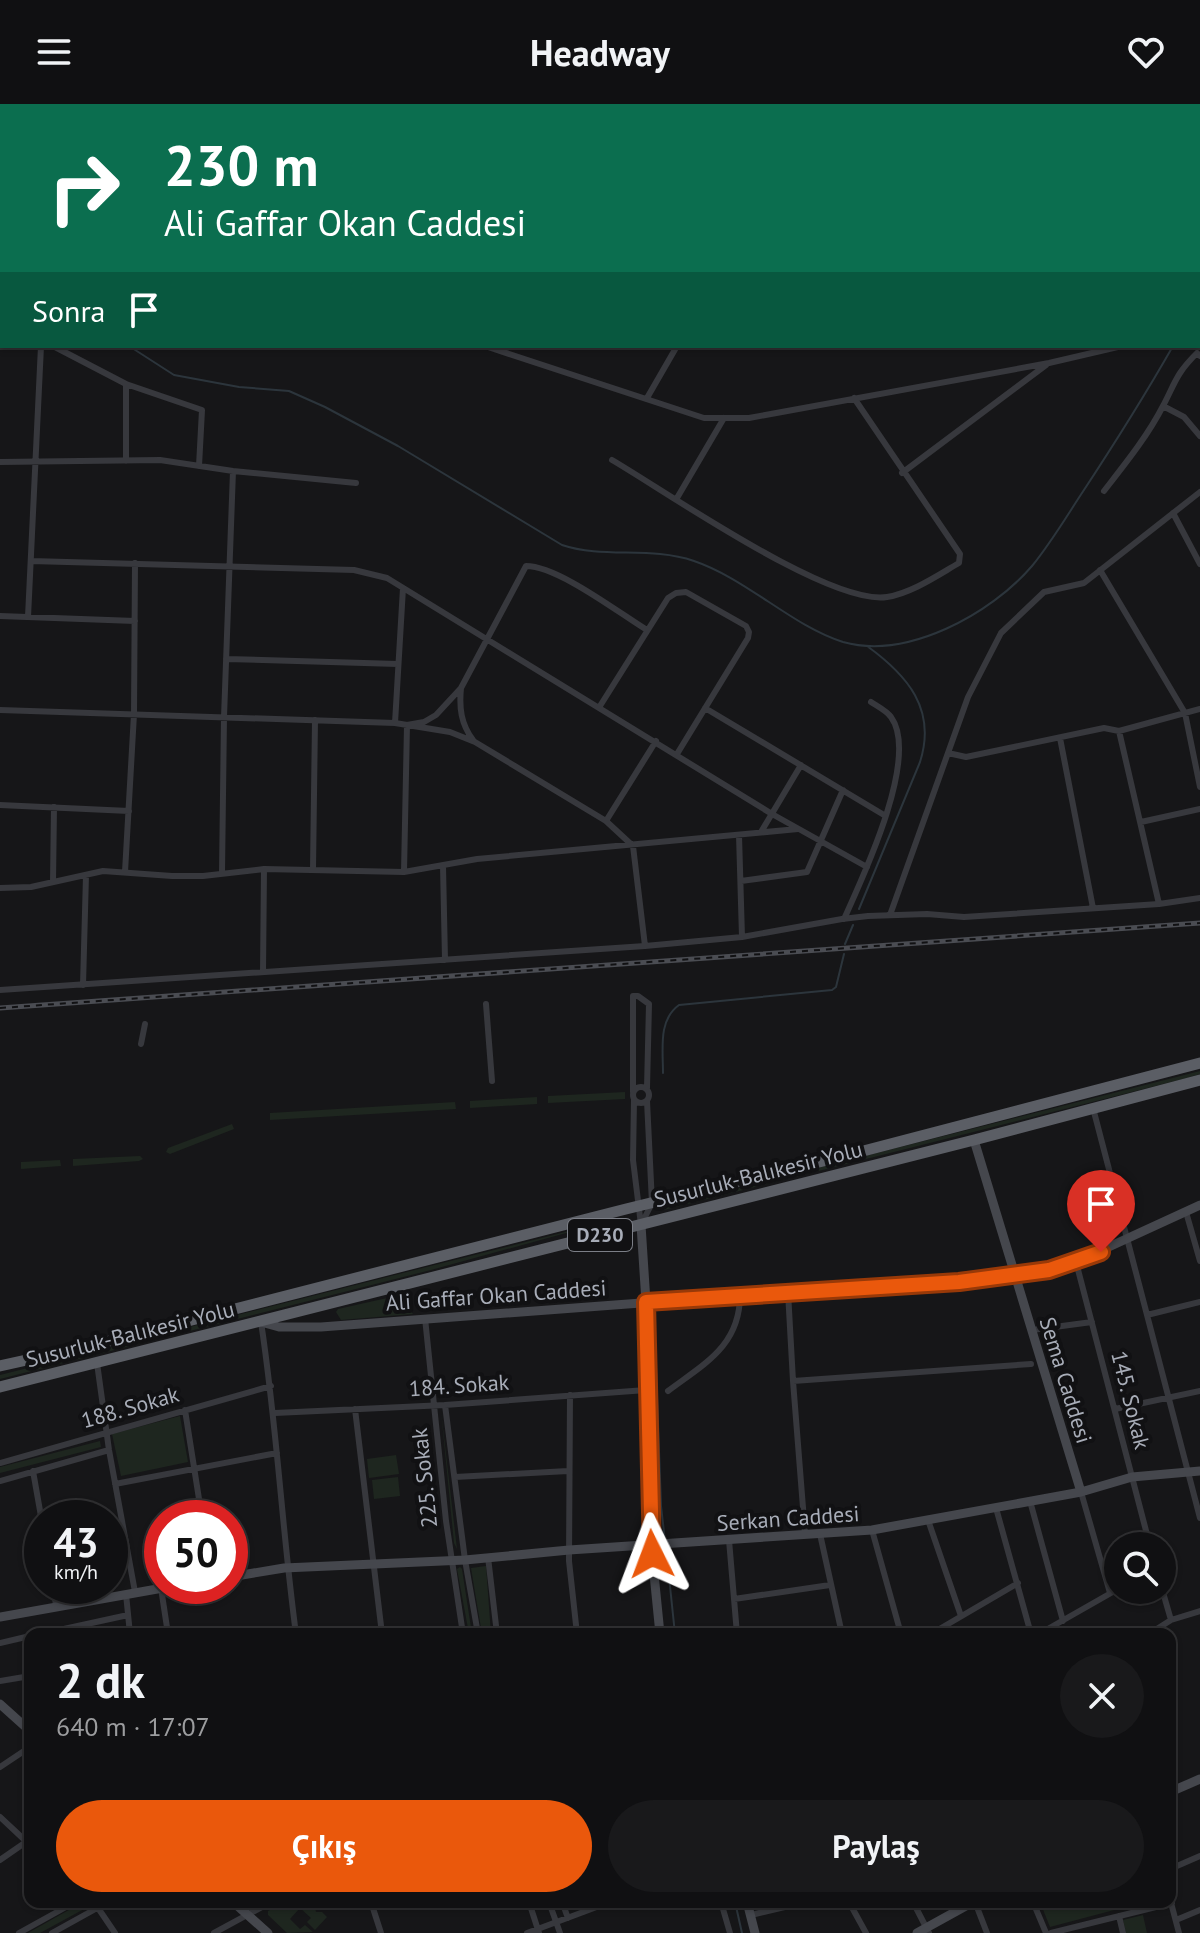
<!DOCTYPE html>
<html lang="tr">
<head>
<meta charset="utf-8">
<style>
  :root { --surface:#101012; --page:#19191b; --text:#f1f3f6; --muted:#9c9d9f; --line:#303032; --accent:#ea580c }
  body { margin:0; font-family:"PT Sans",sans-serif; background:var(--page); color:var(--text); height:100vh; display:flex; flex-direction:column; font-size:30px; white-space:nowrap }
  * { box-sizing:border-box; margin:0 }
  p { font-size:26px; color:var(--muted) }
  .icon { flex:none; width:44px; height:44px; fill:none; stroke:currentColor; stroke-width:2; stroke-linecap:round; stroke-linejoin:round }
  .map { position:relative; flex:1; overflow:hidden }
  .sheet { position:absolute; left:24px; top:1524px; width:1152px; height:280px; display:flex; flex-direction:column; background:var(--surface); border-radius:16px; box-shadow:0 2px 6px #0004,0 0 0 2px var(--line) }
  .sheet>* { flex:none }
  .top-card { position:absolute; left:0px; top:0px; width:1200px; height:244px; box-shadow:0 2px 6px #0004,0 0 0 2px var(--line); background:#0b6e4f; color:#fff; overflow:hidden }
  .controls { position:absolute; left:1104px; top:1428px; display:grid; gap:16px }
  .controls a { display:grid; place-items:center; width:72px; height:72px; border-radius:50%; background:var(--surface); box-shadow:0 2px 6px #0004,0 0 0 2px var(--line); font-size:40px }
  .speed { position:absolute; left:24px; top:1396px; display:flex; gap:16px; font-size:40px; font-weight:700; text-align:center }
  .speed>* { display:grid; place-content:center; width:104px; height:104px; border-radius:50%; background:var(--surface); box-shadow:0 2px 6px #0004,0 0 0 2px var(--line); line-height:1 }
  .speed small { font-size:20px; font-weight:400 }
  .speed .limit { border:12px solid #d22; background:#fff; color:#111 }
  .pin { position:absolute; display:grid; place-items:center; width:68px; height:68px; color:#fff; margin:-82px -34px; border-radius:50% 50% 50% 0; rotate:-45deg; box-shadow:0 0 8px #0007 }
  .pin .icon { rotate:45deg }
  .me { position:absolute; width:88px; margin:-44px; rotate:357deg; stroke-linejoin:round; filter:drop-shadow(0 0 6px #0008) }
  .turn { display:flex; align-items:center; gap:28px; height:168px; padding:0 32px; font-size:36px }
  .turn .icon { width:104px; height:104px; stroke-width:2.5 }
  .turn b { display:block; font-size:56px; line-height:68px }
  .then { display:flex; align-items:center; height:76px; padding:0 32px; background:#0003; gap:16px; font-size:30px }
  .round { display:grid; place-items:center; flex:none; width:84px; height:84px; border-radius:42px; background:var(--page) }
  .summary { display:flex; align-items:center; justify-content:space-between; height:136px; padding:0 32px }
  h1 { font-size:48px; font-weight:700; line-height:60px }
  .primary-button { display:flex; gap:16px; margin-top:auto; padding:16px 32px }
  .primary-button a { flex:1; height:92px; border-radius:48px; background:var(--accent); color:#fff; font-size:32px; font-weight:700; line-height:92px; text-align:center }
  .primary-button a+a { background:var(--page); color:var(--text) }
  header { display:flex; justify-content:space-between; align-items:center; height:104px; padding:0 32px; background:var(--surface); font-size:36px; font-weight:700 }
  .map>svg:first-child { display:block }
  .green { fill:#1e261f }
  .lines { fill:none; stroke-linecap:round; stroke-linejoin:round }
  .stream { stroke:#2c353c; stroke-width:2 }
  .minor { stroke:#37383d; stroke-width:6 }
  .secondary { stroke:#45474d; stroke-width:9 }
  .trunk { stroke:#5b5e65; stroke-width:11 }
  .rail-casing { stroke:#4a4c52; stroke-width:5 }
  .rail { stroke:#111113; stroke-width:2; stroke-dasharray:6; stroke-linecap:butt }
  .route-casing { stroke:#983908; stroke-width:20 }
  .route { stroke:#ea580c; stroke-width:14 }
  .labels { text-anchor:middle; stroke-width:8; stroke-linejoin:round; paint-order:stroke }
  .shield { fill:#111113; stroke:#7b7e86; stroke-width:2 }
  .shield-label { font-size:20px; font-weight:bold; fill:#a8adb8 }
  .street-label { font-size:22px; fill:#a8adb8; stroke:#111113 }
</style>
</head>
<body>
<header><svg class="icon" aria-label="menu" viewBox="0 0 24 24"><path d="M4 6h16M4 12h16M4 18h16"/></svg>Headway<svg class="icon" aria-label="heart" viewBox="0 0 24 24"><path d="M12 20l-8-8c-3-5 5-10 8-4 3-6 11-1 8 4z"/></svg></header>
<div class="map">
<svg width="1200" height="1829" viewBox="0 0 1200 1829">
  <rect width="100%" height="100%" fill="#161618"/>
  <path class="green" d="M1200,967V970L1187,974L664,1106L660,1104Z
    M625,988V995L548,999V992Z
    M537,993V1000L470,1004V997Z
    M455,998L456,1005L270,1016V1009Z
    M232,1020L234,1025L170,1050L166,1048L168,1044Z
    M140,1052L143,1055L139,1057L73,1062V1055Z
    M60,1056L61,1062L21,1065V1058Z
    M628,1112L431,1166L0,1275V1271Z
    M405,1190L406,1200L413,1210L341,1216L336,1208L338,1205Z
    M441,1307L457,1445L454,1439Z
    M180,1312L188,1358L121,1372L112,1330Z
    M100,1337L101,1343L0,1369V1363Z
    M396,1351L399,1370L369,1374L367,1355Z
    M398,1373L400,1392L374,1395L372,1376Z
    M486,1462L491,1530H482L471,1464Z
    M460,1463L462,1465L472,1530H469L457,1465Z
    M83,1798L87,1800L84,1805L40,1829H28Z
    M286,1798H314L316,1808H322L327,1813L315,1826L307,1818L311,1814L300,1804L290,1815L300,1825L305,1821L313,1828L287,1829L268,1811V1807Z
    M1040,1798H1132L1133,1801L1050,1823Z
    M1143,1811L1147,1829H1126L1123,1816Z"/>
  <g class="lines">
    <path class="stream" d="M0,185L2,186
      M1198,216L1200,214
      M129,242L174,271L239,283L289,287L325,303L398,342L562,441C604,455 650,442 694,457C747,475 792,522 843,538C907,556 991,510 1032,462C1050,440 1065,415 1080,392C1113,342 1144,293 1173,242
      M859,805L920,658C937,605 907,571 867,542
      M845,840L853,821
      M663,969C663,945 658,916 679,901L832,886L836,883L844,850
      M654,1209L661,1402L665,1437
      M666,1444L675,1530
      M735,1798L742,1829"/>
    <path class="minor" d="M331,0L334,2
      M527,2L528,0
      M1024,2L1025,0
      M0,56H2
      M1198,125H1200
      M0,133H2
      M1198,192L1200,190
      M0,221L2,222
      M53,242L126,280V357
      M485,242L704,314H749L1049,259L1122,242
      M126,280L202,306L199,362
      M647,294L677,242
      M1163,302L1184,313L1200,332
      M612,356C667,388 830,502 887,493C912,489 938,471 959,459L960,450L854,294
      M0,358L160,356L233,367L356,379
      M902,369L1046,261
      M1104,387C1125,360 1147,333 1163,302C1176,277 1176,270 1197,249L1200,252
      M677,394L724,314
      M1173,409L1200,460
      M31,457L354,466L387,474L772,710L867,763
      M1100,466L1185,609L1200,683
      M0,512L135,517
      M28,513L41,242
      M226,555L398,560
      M461,584C459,604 461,620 473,636
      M600,602L668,494L676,489L686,488L746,522L749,528L748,534L677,650
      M705,604L884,711
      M0,606L395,619L450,628L475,638L606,717L633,742L645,842
      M395,619L403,484
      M1119,627L1159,800
      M1060,634L1093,804
      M948,649L966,653L1104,624L1119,627L1200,605
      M0,701L129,707
      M606,717L656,637
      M1141,718L1200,705
      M761,728L801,661
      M739,731L742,833
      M443,762L445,856
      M313,765L315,616
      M125,768L134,610L135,459
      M404,768L407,621L424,618L436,611L461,584L526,462C558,462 619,509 647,526
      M222,769L224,613L233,367
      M741,777L807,768L843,686
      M53,778L54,703
      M0,784L31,783L103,767L172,772H203L264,765L404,768L477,755L798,725
      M890,811L968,593L1001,529L1044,488L1084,479L1200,388
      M844,815C863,773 920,653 891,613C887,607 877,602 871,598
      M263,868L264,765
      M83,881L86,771
      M0,886L645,842L742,833L842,815L868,812L927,810L964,813L1159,800L1200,794
      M486,900L492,977
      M141,940L145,920
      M633 991a8 8 0 1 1 16 0a8 8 0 1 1-16 0Z
      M633,988V892H638L649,900L647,984
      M634,996L633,1056L641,1121
      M1093,1004L1200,1414
      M1186,1108L1200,1157
      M641,1121L652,1099L647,997
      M1076,1158L1150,1442
      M788,1188L793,1277
      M1147,1211L1200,1198
      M425,1214L446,1417L463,1530
      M261,1218C277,1322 282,1426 296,1530
      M1032,1226L1092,1218
      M97,1259L109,1346L135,1488
      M668,1287C704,1260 740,1242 740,1191
      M570,1291L569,1457L577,1530
      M445,1301L465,1456L478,1530
      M355,1305L382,1530
      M1115,1305L1200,1287
      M185,1306L202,1414
      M275,1309L445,1301L646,1286
      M0,1359L271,1282
      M33,1367L42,1418
      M455,1373L568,1367
      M0,1377L109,1346
      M115,1380L277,1349
      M1081,1388L1110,1489
      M1030,1397L1063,1517
      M996,1404L1031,1530
      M928,1416L961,1512
      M872,1426L901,1530
      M805,1429L793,1277L1031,1260
      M820,1430L842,1530
      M729,1436L737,1530
      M488,1453L497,1530
      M53,1482L56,1501
      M161,1484L168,1530
      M1162,1485L1171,1516
      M126,1490L130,1530
      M734,1495L830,1481
      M41,1530L128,1511
      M931,1530L1018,1479
      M1039,1530L1118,1485
      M1149,1530L1171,1516L1200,1507
      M0,1539L30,1532
      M0,1577L30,1572
      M0,1663L30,1643
      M0,1713L30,1741
      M0,1756L26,1738
      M1170,1765L1200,1752
      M1170,1795L1179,1829
      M94,1798L115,1829
      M371,1798L381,1829
      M529,1798L539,1829
      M549,1798L560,1829
      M562,1798L568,1814
      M721,1798L730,1829
      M849,1798L866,1829
      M913,1798L929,1829
      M975,1798L987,1829
      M1033,1798L1046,1829
      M751,1811L806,1798
      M1119,1812L1123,1829
      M1176,1816L1200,1806
      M19,1829L75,1798
      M52,1829L108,1798
      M214,1829L271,1798
      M527,1829L610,1798
      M1051,1829L1172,1799"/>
    <path class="secondary" d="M1105,0L1111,2
      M1141,0L1147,2
      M1198,21L1200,22
      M1198,33L1200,34
      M974,1036L1081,1388
      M641,1121L646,1198L651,1440L660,1530
      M261,1218L279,1223H321L788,1188L935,1180L1016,1171L1049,1166L1076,1158L1200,1101
      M230,1473L284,1464L465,1456L569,1446L872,1426L1081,1388L1132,1373L1200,1367
      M0,1513L174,1482
      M0,1600L30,1627
      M1170,1688L1200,1675
      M233,1798L268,1829
      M747,1798L755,1829
      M917,1829L973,1798"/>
    <path class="trunk" d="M0,1262L90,1242L626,1105L848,1051L1200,959
      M0,1283L974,1036L1200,976"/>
    <g class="rail-casing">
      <path id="rail" d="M0,904L1200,819"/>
    </g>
    <use href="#rail" class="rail"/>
  </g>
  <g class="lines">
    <g class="route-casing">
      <path id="route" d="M652,1450L646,1198L959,1178L1049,1166L1101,1148"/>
    </g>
    <use href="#route" class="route"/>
  </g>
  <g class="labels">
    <rect class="shield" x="568" y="1115" width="64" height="32" rx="6"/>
    <g class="shield-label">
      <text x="600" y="1138">D230</text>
    </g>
    <g class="street-label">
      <text transform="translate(758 1070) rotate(-14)" y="8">Susurluk-Balıkesir Yolu</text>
      <text transform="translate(496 1191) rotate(-4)" y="8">Ali Gaffar Okan Caddesi</text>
      <text transform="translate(130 1230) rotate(-14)" y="8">Susurluk-Balıkesir Yolu</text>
      <text transform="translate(1066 1276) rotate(73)" y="8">Sema Caddesi</text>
      <text transform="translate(459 1281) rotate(-4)" y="8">184. Sokak</text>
      <text transform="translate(1131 1296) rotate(76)" y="8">145. Sokak</text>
      <text transform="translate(130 1303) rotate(-16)" y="8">188. Sokak</text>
      <text transform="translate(424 1374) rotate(-96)" y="8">225. Sokak</text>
      <text transform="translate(788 1414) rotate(-4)" y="8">Serkan Caddesi</text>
    </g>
  </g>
</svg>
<div class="controls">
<a><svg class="icon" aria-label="search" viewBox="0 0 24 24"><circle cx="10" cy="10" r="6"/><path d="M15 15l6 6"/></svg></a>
</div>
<div class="speed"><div>43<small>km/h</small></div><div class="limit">50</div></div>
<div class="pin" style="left:1101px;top:1148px;background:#d93025"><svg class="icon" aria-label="arrive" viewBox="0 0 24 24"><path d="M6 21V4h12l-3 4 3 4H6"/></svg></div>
<svg class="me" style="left:652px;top:1450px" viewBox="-20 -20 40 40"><path d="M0-17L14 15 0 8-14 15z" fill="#ea580c" stroke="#fff" stroke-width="4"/></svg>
<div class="top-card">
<div class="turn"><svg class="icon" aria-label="right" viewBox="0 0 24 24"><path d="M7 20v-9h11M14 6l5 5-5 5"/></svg><div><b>230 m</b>Ali Gaffar Okan Caddesi</div></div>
<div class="then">Sonra<svg class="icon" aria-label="arrive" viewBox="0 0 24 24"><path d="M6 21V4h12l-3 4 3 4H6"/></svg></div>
</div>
<section class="sheet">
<div class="summary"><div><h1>2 dk</h1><p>640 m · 17:07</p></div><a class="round"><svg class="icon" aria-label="close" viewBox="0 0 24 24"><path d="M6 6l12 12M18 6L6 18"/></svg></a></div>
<div class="primary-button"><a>Çıkış</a><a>Paylaş</a></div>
</section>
</div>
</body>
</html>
